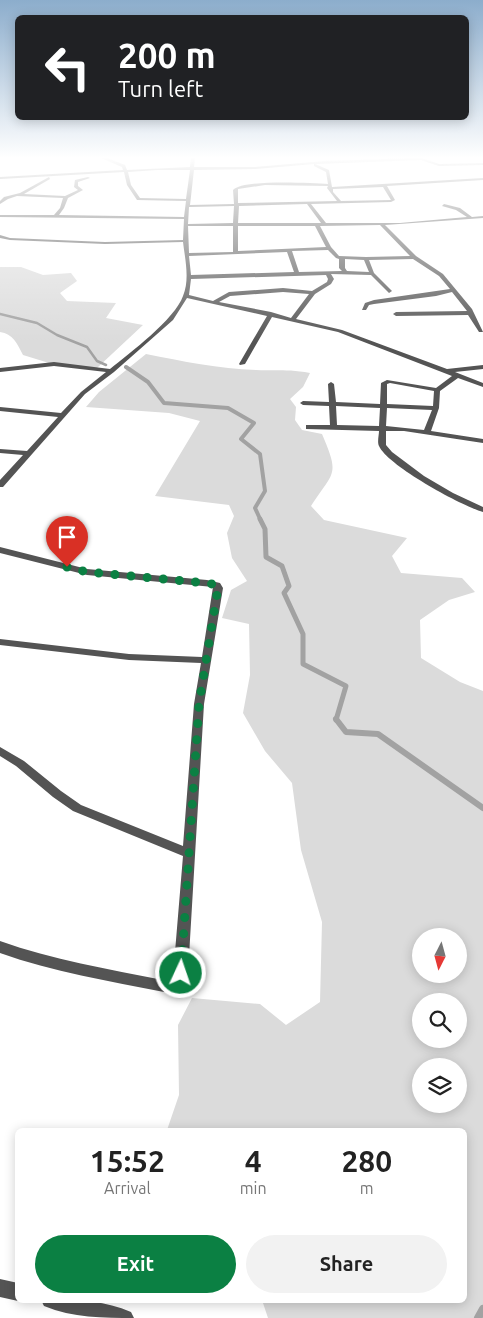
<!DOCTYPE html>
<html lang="en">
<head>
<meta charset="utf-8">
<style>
  :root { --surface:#fff; --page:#f2f2f2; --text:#222; --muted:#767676; --accent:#0b8043 }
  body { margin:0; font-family:Ubuntu,sans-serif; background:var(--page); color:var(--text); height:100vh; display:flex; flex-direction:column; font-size:19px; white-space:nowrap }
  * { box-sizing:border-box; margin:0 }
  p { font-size:16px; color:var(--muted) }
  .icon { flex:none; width:28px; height:28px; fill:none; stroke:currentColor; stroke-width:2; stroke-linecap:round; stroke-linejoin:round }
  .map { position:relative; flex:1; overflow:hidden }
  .panel { position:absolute; left:15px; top:1128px; width:452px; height:175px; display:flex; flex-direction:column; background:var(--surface); border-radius:8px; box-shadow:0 2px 12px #0003 }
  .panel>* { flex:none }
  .guide { position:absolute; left:15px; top:15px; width:454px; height:105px; border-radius:8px; box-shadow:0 2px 12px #0003; background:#202124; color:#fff; overflow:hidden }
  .needle { width:32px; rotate:186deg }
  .fabs { position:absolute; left:412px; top:928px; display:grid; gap:10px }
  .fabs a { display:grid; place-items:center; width:55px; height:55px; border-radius:50%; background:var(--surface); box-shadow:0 2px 12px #0003; font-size:25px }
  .pin { position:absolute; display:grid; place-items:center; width:42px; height:42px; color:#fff; margin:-51px -21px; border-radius:50% 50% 50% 0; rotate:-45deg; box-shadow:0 0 5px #0007 }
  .pin .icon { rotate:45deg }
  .me { position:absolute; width:55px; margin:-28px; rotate:3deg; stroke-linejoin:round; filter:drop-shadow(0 0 4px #0008) }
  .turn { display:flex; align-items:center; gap:18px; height:105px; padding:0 20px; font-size:22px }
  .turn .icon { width:65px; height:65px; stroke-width:2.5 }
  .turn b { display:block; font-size:35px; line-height:42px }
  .eta { display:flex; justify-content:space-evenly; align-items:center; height:85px; text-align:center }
  .eta b { font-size:30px; font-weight:700; line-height:35px }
  .action { display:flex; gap:10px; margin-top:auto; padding:10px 20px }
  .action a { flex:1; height:58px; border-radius:30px; background:var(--accent); color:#fff; font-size:20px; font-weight:700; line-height:58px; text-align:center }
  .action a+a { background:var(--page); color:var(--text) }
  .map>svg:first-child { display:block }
  .green { fill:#dbdbdb; fill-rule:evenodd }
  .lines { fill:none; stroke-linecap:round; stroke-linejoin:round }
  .stream-far4 { stroke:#a2a2a2; stroke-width:2.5 }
  .stream-far3 { stroke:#a2a2a2; stroke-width:4 }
  .stream-far2 { stroke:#a2a2a2; stroke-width:5 }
  .stream-far1 { stroke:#a2a2a2; stroke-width:6 }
  .stream { stroke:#a2a2a2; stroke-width:8 }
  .minor { fill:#545454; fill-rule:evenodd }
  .route { stroke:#0b8043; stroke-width:9; stroke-dasharray:0 16.2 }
</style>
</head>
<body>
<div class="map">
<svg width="483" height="1318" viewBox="0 0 483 1318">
  <rect width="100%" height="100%" fill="#fff"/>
  <path class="green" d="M0,267H21L43,275L71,273L77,281L60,293L67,301L116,303L106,318L143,325L97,368L49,363L23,355C17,343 13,334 0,332Z
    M146,354C182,361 219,369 256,370C277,371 288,369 310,373L303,387L290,399L296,407L295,420L302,430L322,434C340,476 334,471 311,506L324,520L407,538L392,556L401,573L462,578L475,592L449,600L420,620L421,658L460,682L483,691V1318H268L262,1300H465V1130H167L179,1095L178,1025L192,998L260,1004L286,1025L320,1002L322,922L301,850L292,783L265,751L243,713L250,675L249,624L222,618L231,590L247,581L232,558L227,533L234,516L229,505L155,496L200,421L169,413L86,407L99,392ZM421,936H459V974H421ZM459,1001V1039H421V1001ZM421,1066H459V1104H421Z"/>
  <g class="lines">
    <path class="stream-far4" d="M0,314L37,323L57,335L87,347L97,361L106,365"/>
    <path class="stream-far3" d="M126,367L148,382L164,403L228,408L254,423L241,439L260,454L265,491L255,508L261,521"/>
    <path class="stream-far2" d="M260,519L265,529L266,557L282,566L289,586L284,593L303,634V664L346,686L336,720"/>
    <path class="stream-far1" d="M336,719L346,732L378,734L483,808"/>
    <path class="stream" d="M478,1318L483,1309"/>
    <path class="minor" d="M101,158H107L125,165L127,170L190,167L191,158H195L194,167H255L325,161L412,158H422L439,164L483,163V165L439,166L421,160L315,164L329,170L332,187L483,178V180L387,186L395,200L391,202L311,204L326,223H400L467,217L456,210L442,206L444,204L460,208L472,217L483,216V218L385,225L416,256L443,274L472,309L483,332H479L468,315L396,316L393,314L396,312L467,311L452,292L436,296L374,304L369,305L366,310H362L365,303L374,300L450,289L439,276L413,259L369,260L374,273L392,291L389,293L371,275L331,274L334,279L331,284L315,294L296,319L342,330L447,369L483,365V369L455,372L483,383V387L458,378L440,391L439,408L431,431L483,439V443L404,431H386V445L392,452L424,476L453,493L483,507V512C462,506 388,466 379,446C377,442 379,435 379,431L306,429V425H330L329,406L303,405L300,403L303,401L329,402L328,384L331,382L334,384L336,402L380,404L381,383L387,380L436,388L452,376L338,332L272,317L245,364L240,365L239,364L267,316L187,298L173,320L114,372L85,394L3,487H0V480L23,455L0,453V449L27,451L58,417L0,411V407L61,413L81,392L106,372L54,366L0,372V368L54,362L110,369C130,353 175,319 183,296C190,279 185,259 183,242L105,244L10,240L0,238V235L10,238L105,242L183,240L184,219L0,217V215H54L60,208L63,198L17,196L8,199L0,204V201L4,197L20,193L49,177L50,179L24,194L65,196L78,190L74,187L75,180L88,177L90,178L78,182V186L83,190L68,198L64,208L59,215L184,217L186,201L137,200L127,185L124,172L0,179V177L123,170L122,167ZM314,164V166L326,172L328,184C311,183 243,179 233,190L234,204L190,205L194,170L255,169ZM157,170H190L186,199L140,198L131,185L128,172ZM265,185L328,186L327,188L337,201L238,203V189ZM383,187L391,200L341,201L333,192V189ZM307,204L321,223H238L239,206ZM234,206L233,223L188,224L189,207ZM380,225L410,256L366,257L339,256L331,247L320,226ZM188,226H233V252L189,253ZM238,226H315L326,247L238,251ZM328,250L336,258L339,259V268L342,271L299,272L292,251ZM287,252L294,272L191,275L189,256ZM345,259L364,260L369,272L347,271L345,268ZM326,275L328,279L327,282L312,291L283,288L229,292L213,301L189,295L191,279ZM283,292L309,294L291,318L271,312L219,302L230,296ZM390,383L434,391L433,406L387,404V384ZM336,406L380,408L379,426L337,425ZM387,408L432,410L424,430L386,426Z
      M0,547L87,569L207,580L220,583L223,588L204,704L188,973L183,984L164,992C109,981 53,972 0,953V941C53,960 108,969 163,980L173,976L183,856L73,811L53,797L16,766L0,756V747L24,761L61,791L81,805L183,846L194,704L201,663L129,660L0,645V639L129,654L202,657L213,587L87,575L0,553Z
      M0,1279L18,1283V1300H20L18,1301L0,1297Z
      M41,1300C72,1300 102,1299 131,1312L134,1318C103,1318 73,1318 44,1306Z"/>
  </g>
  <linearGradient id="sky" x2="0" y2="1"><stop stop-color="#8cadcc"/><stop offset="0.46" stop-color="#fff"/><stop offset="1" stop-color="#fff" stop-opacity="0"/></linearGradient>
  <rect width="483" height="343" fill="url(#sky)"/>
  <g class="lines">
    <path class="route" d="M67,567L87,572L207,583L217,585L218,588L199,704L181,973"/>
  </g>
</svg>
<div class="fabs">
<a><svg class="needle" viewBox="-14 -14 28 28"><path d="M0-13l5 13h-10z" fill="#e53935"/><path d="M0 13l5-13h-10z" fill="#767676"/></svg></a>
<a><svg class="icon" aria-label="search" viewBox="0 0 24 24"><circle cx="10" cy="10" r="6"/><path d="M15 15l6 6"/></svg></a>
<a><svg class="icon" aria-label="layers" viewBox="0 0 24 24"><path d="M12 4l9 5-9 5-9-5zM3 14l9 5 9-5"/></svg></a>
</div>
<div class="pin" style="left:67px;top:567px;background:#d93025"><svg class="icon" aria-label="arrive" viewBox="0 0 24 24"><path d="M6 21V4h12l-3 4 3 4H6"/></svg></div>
<svg class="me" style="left:181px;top:973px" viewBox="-20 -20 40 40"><circle r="17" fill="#0b8043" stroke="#fff" stroke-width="3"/><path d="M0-11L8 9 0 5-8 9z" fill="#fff"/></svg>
<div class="guide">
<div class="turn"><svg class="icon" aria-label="left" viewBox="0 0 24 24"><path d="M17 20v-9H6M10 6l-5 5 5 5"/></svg><div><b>200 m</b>Turn left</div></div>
</div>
<section class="panel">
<div class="eta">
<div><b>15:52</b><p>Arrival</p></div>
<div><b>4</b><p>min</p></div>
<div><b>280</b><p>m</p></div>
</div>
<div class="action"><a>Exit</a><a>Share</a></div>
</section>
</div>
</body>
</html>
